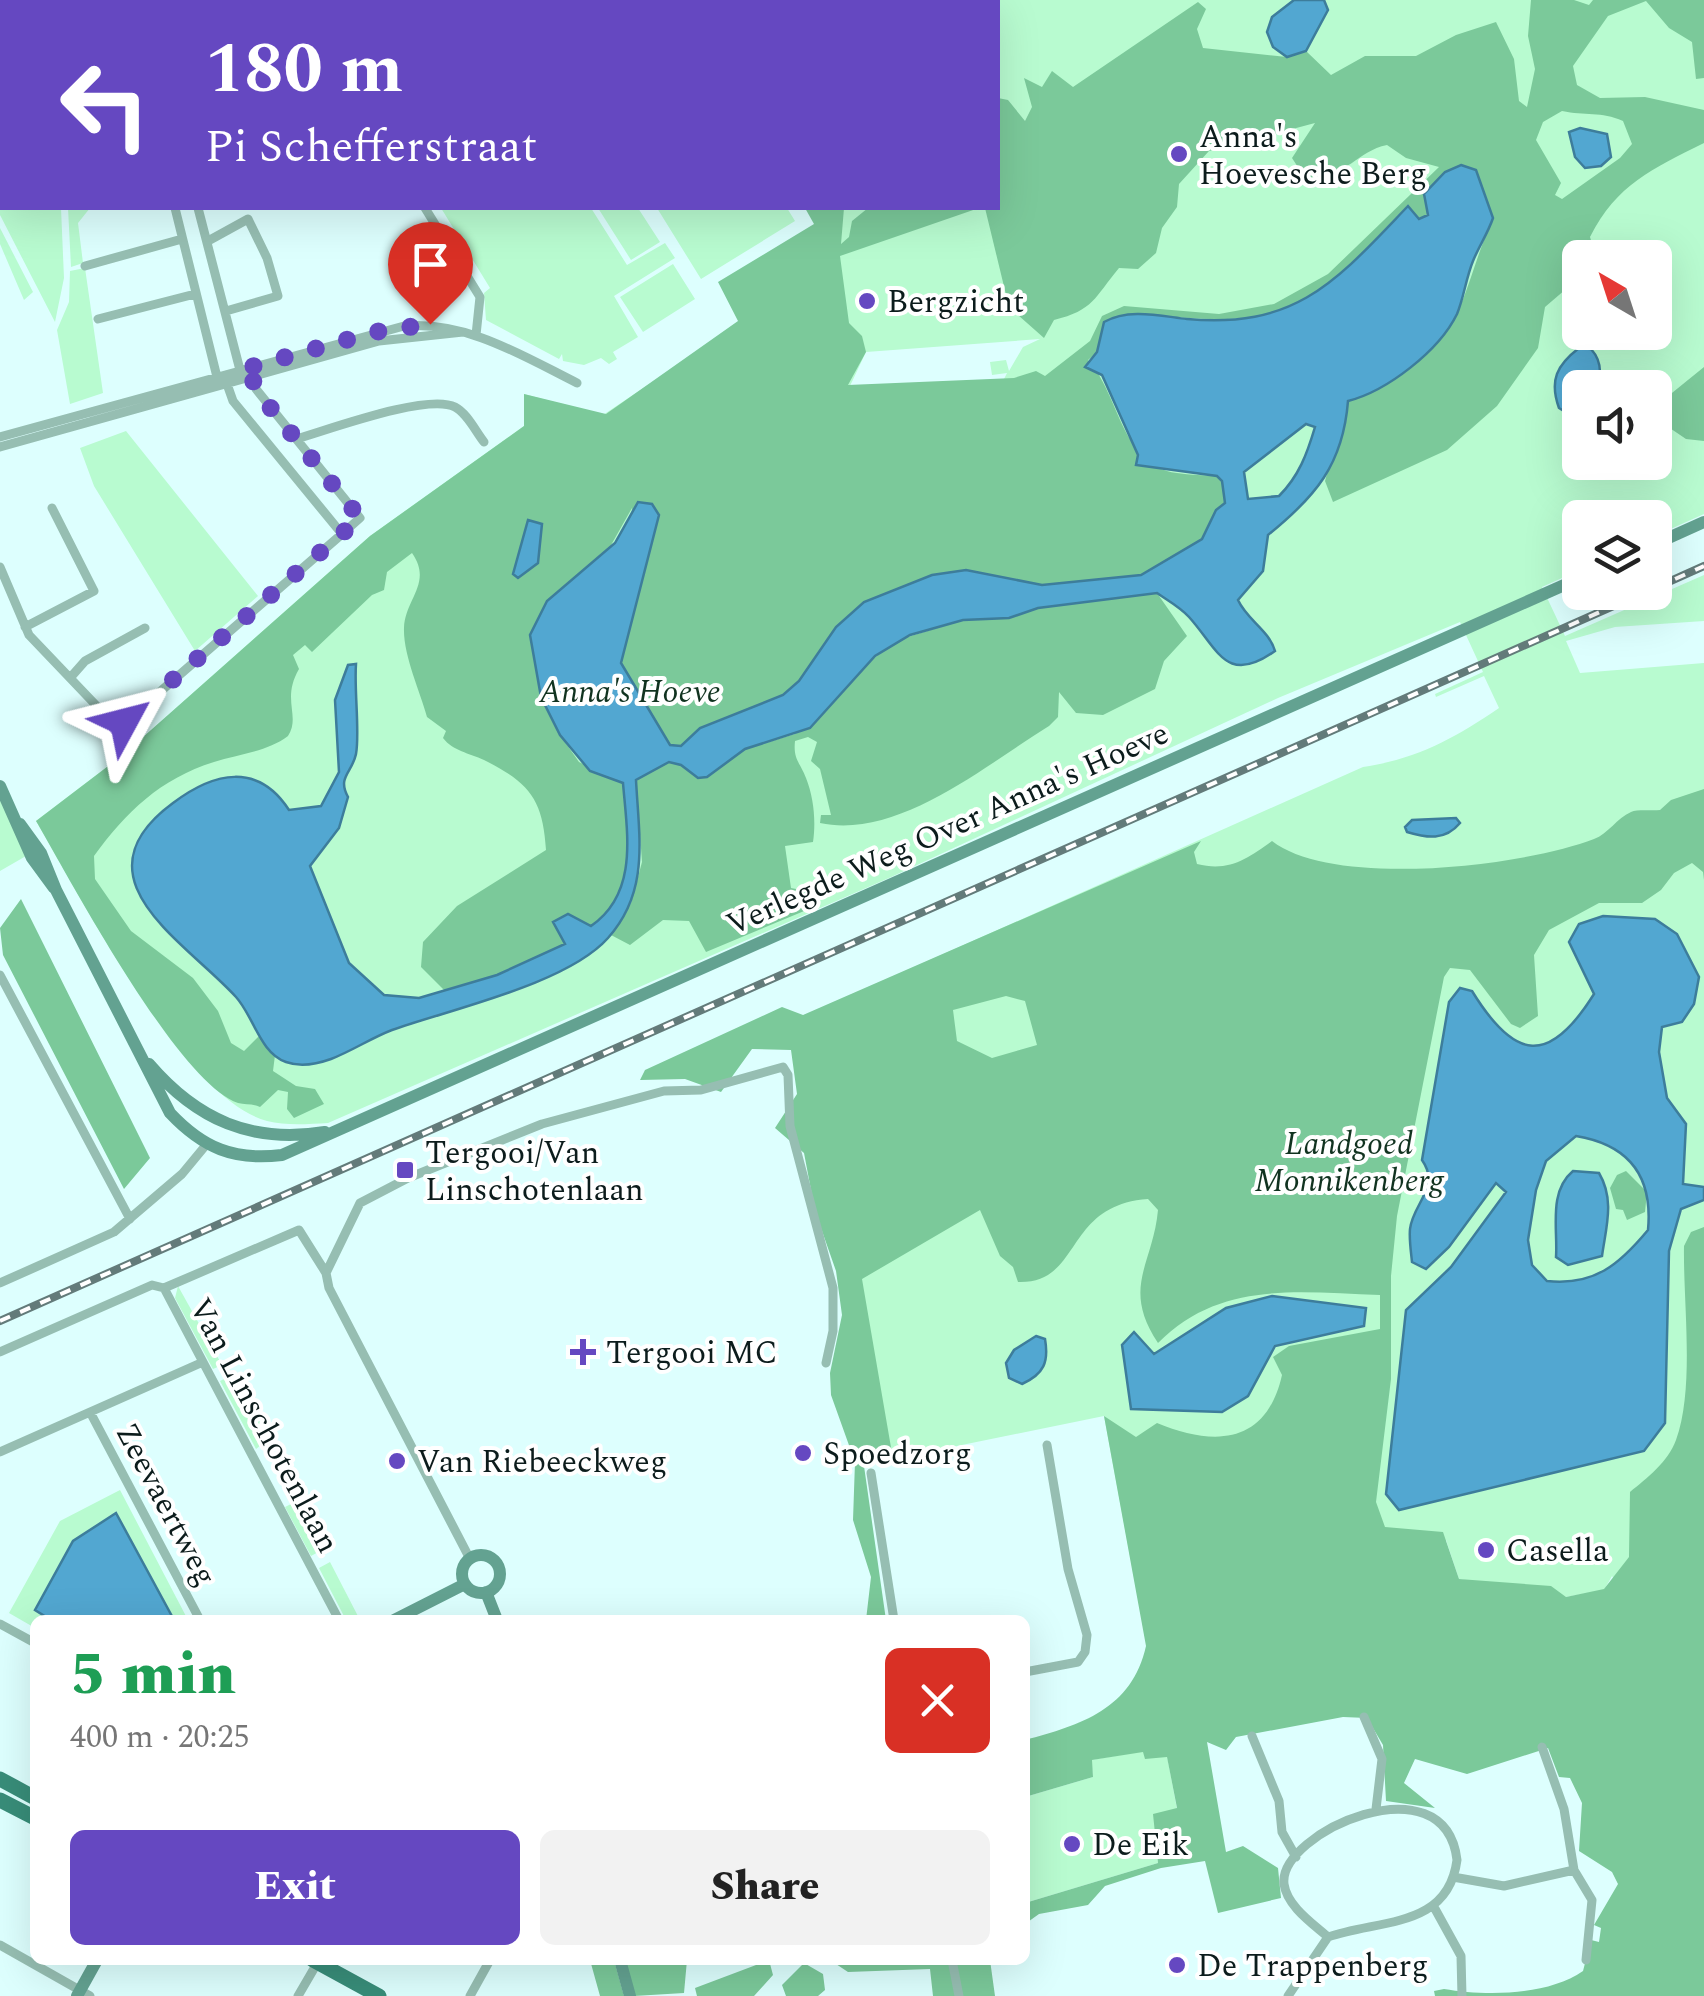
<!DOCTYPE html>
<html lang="en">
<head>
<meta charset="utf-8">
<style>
  :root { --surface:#fff; --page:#f2f2f2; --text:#222; --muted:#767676; --accent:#6548c1 }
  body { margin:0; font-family:Spectral,serif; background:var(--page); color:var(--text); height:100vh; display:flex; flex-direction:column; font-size:38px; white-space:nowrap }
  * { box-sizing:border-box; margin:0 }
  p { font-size:32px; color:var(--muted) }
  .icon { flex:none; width:55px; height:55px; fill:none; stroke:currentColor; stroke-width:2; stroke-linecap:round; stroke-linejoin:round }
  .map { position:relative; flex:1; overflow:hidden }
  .side { position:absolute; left:30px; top:1615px; width:1000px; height:350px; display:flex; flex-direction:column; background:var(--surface); border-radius:15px; box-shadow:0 10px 40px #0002 }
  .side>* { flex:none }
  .top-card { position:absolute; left:0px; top:0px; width:1000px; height:210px; box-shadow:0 10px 40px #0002; background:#6548c1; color:#fff; overflow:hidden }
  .needle { width:65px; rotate:321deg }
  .tools { position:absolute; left:1562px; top:240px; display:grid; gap:20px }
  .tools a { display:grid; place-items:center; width:110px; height:110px; border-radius:15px; background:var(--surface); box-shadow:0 10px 40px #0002; font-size:50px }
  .pin { position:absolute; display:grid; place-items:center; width:85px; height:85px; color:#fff; margin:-102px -42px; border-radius:50% 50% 50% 0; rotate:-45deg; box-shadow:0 0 10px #0007 }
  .pin .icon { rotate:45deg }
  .me { position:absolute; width:110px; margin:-55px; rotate:52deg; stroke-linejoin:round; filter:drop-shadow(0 0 8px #0008) }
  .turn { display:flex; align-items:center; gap:35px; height:210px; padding:0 40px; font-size:45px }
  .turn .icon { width:130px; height:130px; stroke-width:2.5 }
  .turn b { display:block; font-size:70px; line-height:85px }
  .round { display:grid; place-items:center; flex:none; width:105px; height:105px; border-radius:15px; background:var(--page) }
  .head { display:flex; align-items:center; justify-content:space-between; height:170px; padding:0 40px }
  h1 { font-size:60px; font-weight:800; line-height:75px; color:#1e9e55 }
  .button { display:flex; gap:20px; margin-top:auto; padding:20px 40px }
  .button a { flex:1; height:115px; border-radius:15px; background:var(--accent); color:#fff; font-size:40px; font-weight:800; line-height:115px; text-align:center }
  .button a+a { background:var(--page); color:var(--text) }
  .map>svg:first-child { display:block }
  .green { fill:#b8fbd0; fill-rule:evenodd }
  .forest { fill:#7bc99a; fill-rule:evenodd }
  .water { fill:#52a7d1; stroke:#3d7d9b; stroke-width:2.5; fill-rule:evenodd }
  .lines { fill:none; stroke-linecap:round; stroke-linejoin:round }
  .street { stroke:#96beb2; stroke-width:9 }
  .secondary { stroke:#63a291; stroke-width:12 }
  .primary { stroke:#388d79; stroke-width:15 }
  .rail-casing { stroke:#637b7a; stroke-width:8 }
  .rail { stroke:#fff; stroke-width:4; stroke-dasharray:11; stroke-linecap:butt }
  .route { stroke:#6548c1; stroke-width:18; stroke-dasharray:0 32.4 }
  .poi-dot { fill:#6548c1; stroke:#fff; stroke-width:4 }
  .labels { text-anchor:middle; stroke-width:8; stroke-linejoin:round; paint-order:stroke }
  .poi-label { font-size:32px; fill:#0c1c1c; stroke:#fff; text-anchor:start }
  .park-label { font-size:32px; font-style:italic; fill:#113320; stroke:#fff }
  .street-label { font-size:32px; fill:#0c1c1c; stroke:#fff }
</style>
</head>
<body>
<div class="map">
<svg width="1704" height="1996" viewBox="0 0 1704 1996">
  <rect width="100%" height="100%" fill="#ddfffe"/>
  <path class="green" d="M0,0H299L300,2H2V107Z
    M741,0H1704V514L1655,536V518H1580V570L1542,587L1565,636L1704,575V621L1615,627L1566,641L1580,673L1704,663V1996L1646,1627L1162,1728L1104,1416L864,1465L820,1009L1363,767C1417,759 1455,738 1499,708L1484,676L1436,697L1435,694L1483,672L1460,622L1278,698L889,878L328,1123C309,1124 286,1126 267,1121C184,1099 80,895 36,821L124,754L370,536L524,426V394L603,415L840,256L816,208H998V2ZM1580,258H1655V332H1580ZM1040,339L1023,347L1009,371L1006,360L990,362L992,375L1007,373L1002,383L849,388L866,352ZM1580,388H1655V462H1580ZM1446,1540L1459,1579L1566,1597L1604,1590L1612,1576L1622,1594L1522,1610L1466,1592L1446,1556Z
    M0,112L2,208H61L64,278L55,322L0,215Z
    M68,208H90L78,223L83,263L71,267Z
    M441,208H591L627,265L665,243L675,258L614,296L638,337L613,352L617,359L609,364L601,358L584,365L563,361L562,354L559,359L486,320L484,293L490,288Z
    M598,208H638L660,242L631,260Z
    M657,208H787L795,221L701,279Z
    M0,228L33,292L24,300L0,244Z
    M673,264L695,299L643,332L620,297Z
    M85,268L103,393L70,404L57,330L69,302L70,271Z
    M126,431L258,596L195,651L94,486L80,448Z
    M0,798L26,856L0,871Z
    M178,1286L222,1365L213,1369L175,1298Z
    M234,1374L269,1439L256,1449L220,1381Z
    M120,1490L188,1620H174L116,1513L72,1542L35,1610L51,1620H35V1628L9,1613L60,1521Z
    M297,1501L322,1550L311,1556L285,1507Z
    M330,1562L360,1620H346L319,1568Z
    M1144,1751L1167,1756L1177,1809L1154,1815L1158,1863L1025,1903V1797L1093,1777L1091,1760Z"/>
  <path class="forest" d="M1531,0H1574L1589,5L1593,0H1704V78L1696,79L1692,42L1669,28L1646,1L1608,16L1573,66L1577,85L1600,98L1645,97L1704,110V143C1652,169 1617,184 1590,237L1596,257L1580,258V277L1545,307L1538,348L1497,406L1447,450L1333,502L1325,481L1347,401C1367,396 1380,386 1396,375C1412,363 1433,351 1445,334C1467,303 1474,259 1491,224L1476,170L1425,203L1428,214L1419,219L1407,206C1306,311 1294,330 1144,314L1088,360C1120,395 1121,466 1177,473C1190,475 1204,475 1217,476L1222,481L1225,503L1216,511L1202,539L1141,575L1042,585L947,572L864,602L836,627L799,681L783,695L700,728L681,746L670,745L621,663L632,508L606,554L547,601L560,735L579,762L623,783C627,833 639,893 591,926L575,919L554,923L566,943L497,975L444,990L421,967L423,942L457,906L546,850C543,800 530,783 484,760C469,753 453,751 443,738L446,731L427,717C420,691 403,655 404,628C405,599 433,583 412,553L387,572L384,590L372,595L312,652L305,645L293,655L299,669C281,700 301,716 288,736C267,752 238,754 214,762C160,779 126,812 94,856L95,879L131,931L193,978L218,1011L231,1043L244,1051L260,1035L275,1055L273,1071L296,1086L315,1089L324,1104L294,1118L287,1109L288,1092L278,1090L260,1107C252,1103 245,1105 238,1103C178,1083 71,881 36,821L124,754L370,536L524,426V394L606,414L738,321L718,282L814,224L805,208H844L841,244L849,237L852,221L868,208H979L840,256L849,323L862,336L866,352L848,385L1014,378L1036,371L1045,376L1090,341L1102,316L1124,306L1219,314L1274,304L1328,274L1439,167L1406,158L1387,145C1357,151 1349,177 1305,178L1292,158L1315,123L1209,151L1179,184L1177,207L1162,228L1156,253L1138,269L1119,268C1094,298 1094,310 1054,320L1044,338L1009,307L985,208H998V98L1008,100L1025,121L1032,107L1024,78L1042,87L1052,71L1073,87L1198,2L1206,9L1197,29L1203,48L1287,57L1306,51L1331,75L1365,56H1416L1456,35L1496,22L1514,59L1519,101L1527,107L1535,69L1528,36ZM1562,111C1585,116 1601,111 1623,121L1632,144L1620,158L1562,199L1555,195L1561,183L1536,140L1543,122Z
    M1704,367V441L1686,439L1655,418L1667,397Z
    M1157,593L1187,636L1164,661L1155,689L1103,715L1076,713L1059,692L1058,717L1049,726C987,764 898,840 820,823L821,815H831L820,769L811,761L817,742L808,737L795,741C793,760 800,762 806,778C814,798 816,822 813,842L785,846L791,888L801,890L809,909L706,952L689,921L663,920L630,945L611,935L631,903L642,862L636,780L669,762L682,765L698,778L745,749L795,734L828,708L865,665L898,640L963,620L1009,618L1038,608Z
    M1704,789V880L1703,872L1692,863L1674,873L1661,890L1642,903H1599L1549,930L1534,955L1538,1016L1520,1028L1511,1024L1470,970L1450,968L1444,977L1397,1216L1391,1276V1379L1376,1502L1385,1527L1443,1532L1459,1579L1551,1586L1566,1597L1604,1589L1629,1557L1630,1492C1647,1478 1668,1462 1676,1440C1695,1387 1683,1304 1684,1246L1691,1232L1704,1227V1996H1435L1434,1991L1444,1989C1485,1996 1547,1996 1583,1971L1591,1940L1599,1942L1601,1928L1594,1925L1618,1884L1612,1872L1579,1851L1582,1803L1570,1778L1559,1777L1548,1748L1467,1774L1415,1759L1404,1783L1435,1808L1386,1801L1383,1745L1367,1718L1343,1717L1236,1737L1226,1750L1207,1742L1226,1852L1243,1846L1278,1868L1281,1898L1218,1913L1205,1861L1161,1868L1105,1886L1088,1905L1039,1914L1025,1924V1903L1158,1863L1153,1814L1177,1808L1167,1757L1145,1759L1143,1752L1092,1760L1093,1777L1025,1797V1740C1081,1725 1132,1709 1146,1646L1104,1416L1136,1437L1157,1423C1213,1446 1266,1446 1282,1375L1273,1357L1289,1346L1380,1329V1295C1301,1293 1221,1279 1158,1343C1121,1287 1153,1265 1158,1210L1148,1199C1063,1205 1083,1284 1018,1282L1013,1267L1000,1256L980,1210L862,1279L893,1459L864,1466L886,1620H866L871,1577L853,1520L855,1462L831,1395L830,1373L842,1315L836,1271L815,1211L804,1153L775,1128L797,1094L791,1050L752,1049L721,1092L685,1079L640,1080L645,1070L782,1007L803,1015L1201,841L1194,852L1197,864C1229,872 1247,859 1272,841C1334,889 1524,866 1594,839C1608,834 1617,818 1631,812C1637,809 1652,811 1660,810L1671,800ZM1006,996L1025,1001L1037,1045L992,1058L957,1041L953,1010Z
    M21,899L150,1158L124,1189L3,955L0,928Z
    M1626,1171L1647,1192L1645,1212L1627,1220L1623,1210L1616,1209L1610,1188L1617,1175Z
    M590,1960H614L624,1996H600Z
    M624,1960H687L684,1993L634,1996Z
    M769,1960L773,1975L754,1996H697L695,1988Z
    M830,1960H990L995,1996H933L930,1969L848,1972Z
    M804,1963L823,1974L825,1990L818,1996H786L782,1985Z"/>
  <path class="water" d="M1294,0H1324L1328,10L1306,51L1287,57L1273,47L1267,32L1272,17Z
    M1580,128L1607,134L1611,157L1601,166L1585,168L1575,157L1569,132Z
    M1461,165L1476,170L1493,218C1488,233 1479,246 1473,261C1466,278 1464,297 1457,314C1439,351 1387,391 1348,401C1343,465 1315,497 1268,535L1263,571L1238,600C1247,620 1269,630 1275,651C1226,686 1218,649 1189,617C1180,607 1167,600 1157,593L1038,608L1009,618L963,620L910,635L875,656L810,728L745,749L707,777L698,778L681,765L669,762L636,780C639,838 650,891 608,938C567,984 451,1009 392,1030C371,1038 352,1051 331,1059C317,1064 300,1067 286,1062C260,1053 254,1017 236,997C185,941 71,878 173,803C214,772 258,762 289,810L321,806L339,772L335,700L348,665L356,664C354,690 360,733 356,754C352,773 337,777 348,797L339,828L310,866L349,963L384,995L419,998L497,975L565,944L553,922L568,914L591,926C639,893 627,833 623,783L590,771L560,735L541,697L530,635L547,601L615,543L638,502L652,504L659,515L621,663L670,745L681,746L700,728L783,695L799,681L836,627L864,602L932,575L966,570L1042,585L1141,575L1202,539L1216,510L1225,503L1222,481L1217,476L1136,465L1138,455L1102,375L1085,367L1097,352L1104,322C1129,308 1160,316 1187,319C1298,329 1337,280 1408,206L1419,219L1428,215L1424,194L1445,172ZM1306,424L1315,427C1307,454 1299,476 1279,496L1248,499L1244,472Z
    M1579,348L1591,349C1601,360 1602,373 1597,387L1580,388V412L1570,415L1559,408C1549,380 1557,365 1579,348Z
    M528,520L542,524L538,563L518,578L513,574Z
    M1456,818L1460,823C1445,841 1427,838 1407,832L1405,827L1412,820Z
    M1603,916L1655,919L1677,934L1699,977L1694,1004L1682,1022L1662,1027L1659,1052L1667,1098L1686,1124L1683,1184L1704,1187V1200L1681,1209L1669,1251L1665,1423L1644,1451L1399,1510L1386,1494L1406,1310L1451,1267L1506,1192L1496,1183L1449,1247L1426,1269L1412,1262C1411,1252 1409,1239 1410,1229C1413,1203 1441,1187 1422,1160L1449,1002L1460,988L1472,991C1515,1061 1549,1066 1594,994L1569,942L1579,924ZM1576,1136C1630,1145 1653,1177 1648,1230C1619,1265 1594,1286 1547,1281L1532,1265L1528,1240L1536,1190L1546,1161Z
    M1573,1171L1599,1173C1615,1200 1606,1227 1602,1256L1568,1265L1556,1257C1558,1229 1548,1192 1573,1171Z
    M1272,1296L1366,1308L1364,1326L1275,1346L1248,1396L1222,1412L1131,1409L1122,1345L1134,1332L1154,1354L1226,1308Z
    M1036,1336L1045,1339C1049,1362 1044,1374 1022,1384L1009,1378L1006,1363L1014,1350Z
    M116,1513L174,1620H51L35,1610L73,1541Z"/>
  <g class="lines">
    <path class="street" d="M331,2L336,0
      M175,208L217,377L227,384L233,401L342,534L360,518L256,389L252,377L240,370L198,208
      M425,208L480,297L476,335
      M208,241L248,219L267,258L278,296L226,311
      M85,266L182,239
      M98,319L195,294
      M0,437L404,326C467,321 521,355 577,383
      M296,439C328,430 427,393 455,407C467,413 476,432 484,442
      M0,447L379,341L463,332
      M0,567L29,635L111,721L124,723L342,534
      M25,627L94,591L52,508
      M70,678L85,661L145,628
      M0,975L130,1219
      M326,1273L360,1203L408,1178L542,1124L664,1091L701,1090L783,1067L788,1075L790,1126L833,1288V1331L826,1363
      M0,1283L114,1232L182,1174L206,1145
      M164,1288L299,1230L326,1273L329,1288L470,1559
      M164,1288L339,1620
      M0,1352L152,1285L164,1288
      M90,1412L200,1620
      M0,1452L203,1362
      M871,1473L894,1620
      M0,1624L35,1643
      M1025,1672L1078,1662L1085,1652L1087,1635L1068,1569L1047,1445
      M1364,1717L1382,1759L1376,1809
      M1252,1736L1279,1801L1282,1832L1296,1857
      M1542,1747L1564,1809L1574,1870L1592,1900L1586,1960
      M1453,1877L1504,1886L1574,1870
      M1434,1907L1461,1956L1462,1996
      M0,1945L90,1996
      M952,1960L959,1996
      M298,1996L319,1960
      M470,1996L490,1960
      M1288,1996L1328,1937C1379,1919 1448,1929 1457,1860C1445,1758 1278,1833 1284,1884C1287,1906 1312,1923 1328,1937"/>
    <path class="secondary" d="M1655,544L1704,522
      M0,786L32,858L54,888
      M20,824L41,853L56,890L170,1113C203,1148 234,1161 282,1155L1580,578
      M149,1064C197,1120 252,1144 325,1132
      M462 1574a19 19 0 1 1 38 0a19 19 0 1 1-38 0Z
      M486,1592L497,1620
      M394,1620L465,1584
      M620,1960L630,1996
      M77,1996L97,1960"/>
    <path class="primary" d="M0,1779L35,1798
      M0,1800L35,1818
      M313,1960L379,1996"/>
    <g class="rail-casing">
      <path id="rail" d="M1655,588L1704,566
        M0,1321L1645,592"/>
    </g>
    <use href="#rail" class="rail"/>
  </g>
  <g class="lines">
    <path class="route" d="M124,722L360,518L256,390L252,377L240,370L374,332L430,324"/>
  </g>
  <g class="poi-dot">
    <circle cx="1179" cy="154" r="10"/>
    <circle cx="867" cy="301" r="10"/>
    <rect x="395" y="1160" width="20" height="20" rx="5"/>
    <path d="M578 1337h10v10h10v10h-10v10h-10v-10h-10v-10h10z"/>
    <circle cx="803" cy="1453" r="10"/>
    <circle cx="397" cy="1461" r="10"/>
    <circle cx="1486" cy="1550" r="10"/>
    <circle cx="1072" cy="1844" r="10"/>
    <circle cx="1177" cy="1965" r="10"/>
  </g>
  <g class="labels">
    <g class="poi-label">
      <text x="1199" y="147">Anna's<tspan x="1199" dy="37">Hoevesche Berg</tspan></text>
      <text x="887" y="312">Bergzicht</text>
      <text x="425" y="1163">Tergooi/Van<tspan x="425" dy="37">Linschotenlaan</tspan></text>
      <text x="606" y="1363">Tergooi MC</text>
      <text x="823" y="1464">Spoedzorg</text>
      <text x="417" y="1472">Van Riebeeckweg</text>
      <text x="1506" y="1561">Casella</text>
      <text x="1092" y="1855">De Eik</text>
      <text x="1197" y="1976">De Trappenberg</text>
    </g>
    <g class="park-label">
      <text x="630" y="702">Anna's Hoeve</text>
      <text x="1349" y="1154">Landgoed<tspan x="1349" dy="37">Monnikenberg</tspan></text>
    </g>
    <g class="street-label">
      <text transform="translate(947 828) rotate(-24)" y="11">Verlegde Weg Over Anna's Hoeve</text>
      <text transform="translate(265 1425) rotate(62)" y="11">Van Linschotenlaan</text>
      <text transform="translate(167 1504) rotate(62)" y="11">Zeevaertweg</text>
    </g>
  </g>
</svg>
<div class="tools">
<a><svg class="needle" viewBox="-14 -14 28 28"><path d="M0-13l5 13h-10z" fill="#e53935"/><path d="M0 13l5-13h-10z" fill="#767676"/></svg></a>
<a><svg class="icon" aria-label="sound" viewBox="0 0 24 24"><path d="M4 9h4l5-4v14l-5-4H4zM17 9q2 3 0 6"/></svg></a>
<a><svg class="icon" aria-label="layers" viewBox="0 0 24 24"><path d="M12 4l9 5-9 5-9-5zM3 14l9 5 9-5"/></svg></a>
</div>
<div class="pin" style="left:430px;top:324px;background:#d93025"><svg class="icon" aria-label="arrive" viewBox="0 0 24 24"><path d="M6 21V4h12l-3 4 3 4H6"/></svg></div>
<svg class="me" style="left:124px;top:722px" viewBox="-20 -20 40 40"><path d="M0-17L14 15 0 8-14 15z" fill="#6548c1" stroke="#fff" stroke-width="4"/></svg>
<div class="top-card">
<div class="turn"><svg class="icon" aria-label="left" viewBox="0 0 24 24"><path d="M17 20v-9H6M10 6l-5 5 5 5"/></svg><div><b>180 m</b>Pi Schefferstraat</div></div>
</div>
<section class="side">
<div class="head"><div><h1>5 min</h1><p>400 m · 20:25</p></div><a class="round" style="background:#d93025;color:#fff"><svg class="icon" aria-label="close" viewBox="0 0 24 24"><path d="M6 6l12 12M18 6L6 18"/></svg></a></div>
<div class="button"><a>Exit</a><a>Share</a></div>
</section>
</div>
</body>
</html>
